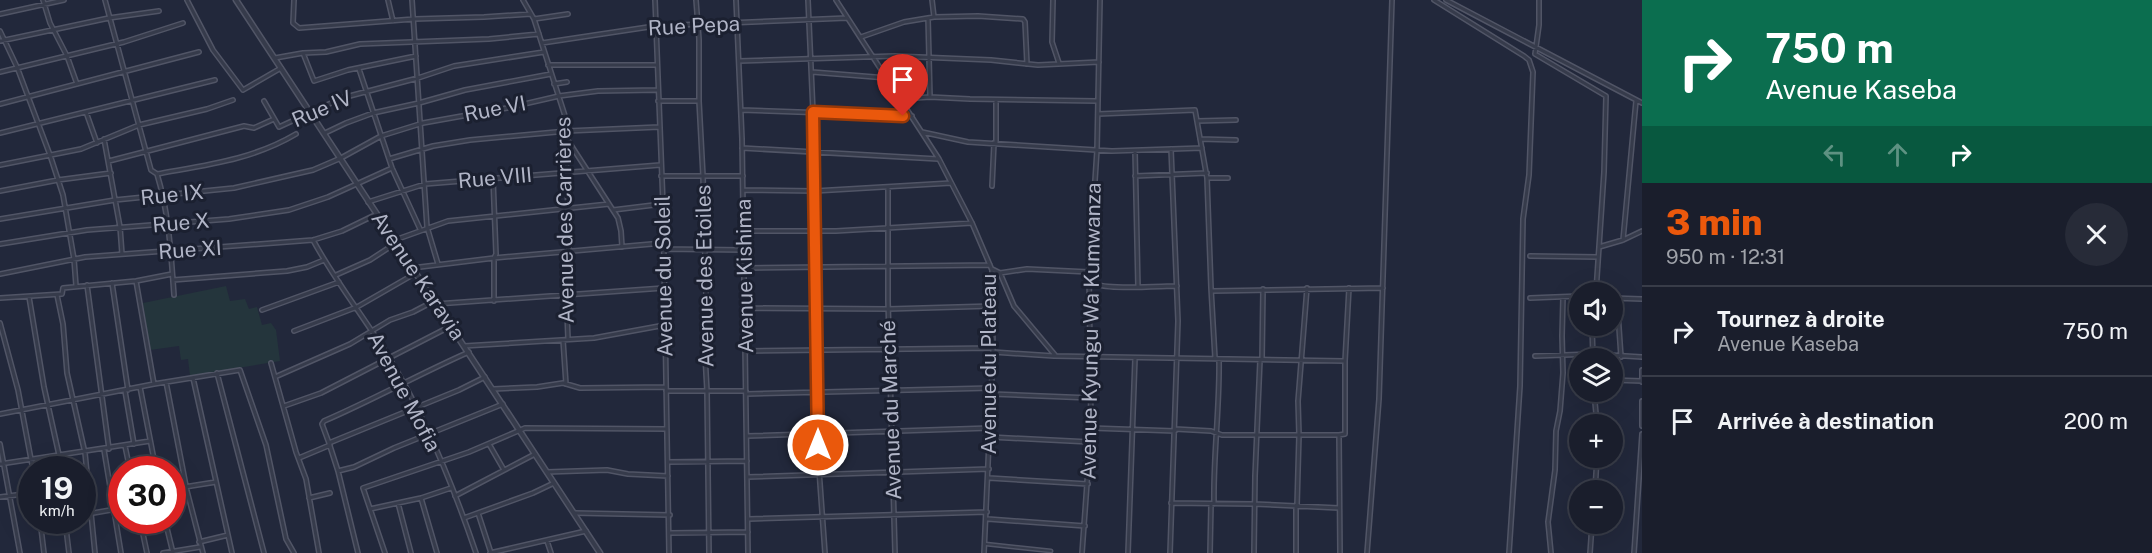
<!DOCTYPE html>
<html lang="fr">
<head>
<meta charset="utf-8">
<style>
  :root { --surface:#1a1e2c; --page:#272b38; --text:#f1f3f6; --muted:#9fa2a9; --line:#383c48; --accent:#ea580c }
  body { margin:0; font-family:"Public Sans",sans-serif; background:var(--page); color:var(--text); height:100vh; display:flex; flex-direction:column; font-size:22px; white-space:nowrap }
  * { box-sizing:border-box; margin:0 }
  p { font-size:20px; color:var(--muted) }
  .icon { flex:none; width:33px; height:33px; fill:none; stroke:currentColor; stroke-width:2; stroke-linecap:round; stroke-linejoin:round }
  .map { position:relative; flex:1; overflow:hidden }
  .side { display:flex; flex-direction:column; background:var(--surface); width:510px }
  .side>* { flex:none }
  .top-card { background:#0b6e4f; color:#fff; overflow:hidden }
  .buttons { position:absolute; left:1569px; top:282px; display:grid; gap:12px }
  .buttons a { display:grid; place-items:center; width:54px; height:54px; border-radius:50%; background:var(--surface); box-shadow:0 6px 24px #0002,0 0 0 2px var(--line); font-size:30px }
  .speed { position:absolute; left:18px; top:456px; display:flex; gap:12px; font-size:30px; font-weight:700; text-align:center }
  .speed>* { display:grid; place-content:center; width:78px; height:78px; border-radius:50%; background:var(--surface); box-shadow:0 6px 24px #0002,0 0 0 2px var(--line); line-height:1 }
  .speed small { font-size:15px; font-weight:400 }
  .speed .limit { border:9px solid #d22; background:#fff; color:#111 }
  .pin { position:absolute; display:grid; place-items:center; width:51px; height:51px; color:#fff; margin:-62px -26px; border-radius:50% 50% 50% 0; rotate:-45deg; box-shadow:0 0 6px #0007 }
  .pin .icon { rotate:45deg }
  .me { position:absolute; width:66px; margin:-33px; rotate:0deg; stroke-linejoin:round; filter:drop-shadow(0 0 4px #0008) }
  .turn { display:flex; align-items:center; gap:21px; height:126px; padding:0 24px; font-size:27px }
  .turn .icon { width:78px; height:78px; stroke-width:2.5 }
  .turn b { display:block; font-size:42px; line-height:51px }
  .lanes { display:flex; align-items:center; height:57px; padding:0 24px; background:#0003; justify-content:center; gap:30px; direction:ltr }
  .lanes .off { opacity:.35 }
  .round { display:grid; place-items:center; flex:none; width:63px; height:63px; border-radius:32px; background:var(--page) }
  .headline { display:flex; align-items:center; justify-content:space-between; height:102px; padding:0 24px }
  h1 { font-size:36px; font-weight:800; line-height:45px; color:var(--accent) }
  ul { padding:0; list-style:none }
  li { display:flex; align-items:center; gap:18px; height:90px; padding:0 24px; border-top:2px solid var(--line) }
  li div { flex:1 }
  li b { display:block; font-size:22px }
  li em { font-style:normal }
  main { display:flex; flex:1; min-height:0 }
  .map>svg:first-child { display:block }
  .green { fill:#24353c }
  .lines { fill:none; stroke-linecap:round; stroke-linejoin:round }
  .pedestrian-casing { stroke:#515566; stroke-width:5 }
  .minor-casing { stroke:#515566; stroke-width:6 }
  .tertiary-casing { stroke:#515566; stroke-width:7 }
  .pedestrian { stroke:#363b4b; stroke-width:2 }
  .minor { stroke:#363b4b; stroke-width:3 }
  .tertiary { stroke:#363b4b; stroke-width:4 }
  .route-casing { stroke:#983908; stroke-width:15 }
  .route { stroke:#ea580c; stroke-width:10 }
  .labels { text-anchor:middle; stroke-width:6; stroke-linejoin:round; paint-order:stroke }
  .street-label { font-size:21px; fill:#b1b5c7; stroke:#1b2030 }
</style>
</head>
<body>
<main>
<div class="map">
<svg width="1642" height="553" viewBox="0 0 1642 553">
  <rect width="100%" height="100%" fill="#22283b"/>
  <path class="green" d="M226,286L230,301L245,299L249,309L257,307L262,325L271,323L276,330L280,361L190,376L188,359L181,360L179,346L150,350L143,303Z"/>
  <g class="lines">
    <g class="pedestrian-casing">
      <path id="pedestrian" d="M986,544L1051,551"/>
    </g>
    <g class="minor-casing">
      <path id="minor" d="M43,0L50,23L67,56L77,84
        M105,0L151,170L157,174C169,213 171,254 174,295
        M187,0L213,50L243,90L281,68
        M294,0L293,23L299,28L414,19L484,17L531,14
        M388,0L393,21
        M412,0L427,227L438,264
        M523,0L534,19L565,116L569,249L565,260L568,339
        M655,0L663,204L669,553
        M696,0L699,39V101L703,176L706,296L703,318L707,391L709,553
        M736,0L742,139L748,553
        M808,0L813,112L818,456L825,553
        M836,0L939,159L972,223L992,270L993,352L984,553
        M932,0L934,17L978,16L1023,19L1025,22L1027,64
        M1053,0L1052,42L1059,63
        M1434,0L1524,56L1529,60L1533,72L1529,175L1523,219L1520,386L1509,553
        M1446,0L1642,103
        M1539,0V25L1535,54L1606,96L1604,172L1596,292
        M0,14L64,0
        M534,19L568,14
        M0,31L17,67L50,155L63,195L74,259L76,286
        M861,37L904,22L934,17
        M0,41L109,18L159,11
        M542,43L655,26L847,18
        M303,53L314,81L348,70L416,56
        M275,58L303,53L326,52L360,44L489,39L539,34
        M739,61L895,56L991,60L1038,65L1099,62
        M548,65H656
        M359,69L392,168L420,229
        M0,72L124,42L183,23
        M812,72L887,78
        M554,84L567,82
        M930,97L970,99L1097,101
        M901,99L930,97L928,18
        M264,101L279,127L342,98L418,78L454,66L544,52
        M658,101H699
        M0,104L199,52
        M741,110L912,116
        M86,112L97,143
        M1098,114L1195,110L1207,178L1211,288L1215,358
        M1197,121L1236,120
        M922,132L968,142L1112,151L1202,148
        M0,133L215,80
        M325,133L346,123L373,113L419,103L465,90L551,74
        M104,139L120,227L122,254
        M567,139L618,218L621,231L622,247
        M1200,139L1236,140
        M996,143V100
        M742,148L938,159
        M1135,151L1138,287
        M389,159L433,146L470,140L567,131L659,127
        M109,161L244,126L254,128L274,119
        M0,165L81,149L139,125L207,109L233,100
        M157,174C206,165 252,160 296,134
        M661,176H743
        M1135,176L1207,173
        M493,178L496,254L494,258V301
        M1207,178H1228
        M992,186L994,143
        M888,188V301L895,553
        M743,190L815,191L951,183
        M0,191L58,180L111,173
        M368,202L425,184L660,165
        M613,210L662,204
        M0,219L115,200L234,188L313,170L341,158L381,136L423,123L507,108L559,96L598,91L657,90
        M743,231H836L972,223
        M313,240C335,281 364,317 388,356C426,417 453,485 476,553
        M395,240L448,221L609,204
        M1623,240L1636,101
        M0,244L87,230L229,219L289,210L328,197L392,168
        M1599,247L1623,240L1642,231
        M663,249L743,250
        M1530,256L1598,257
        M412,268L494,258L663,243
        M744,268L990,265
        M992,269L1000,273L1027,269L1089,272C1091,276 1093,282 1097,284C1107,290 1162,286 1177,286
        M1000,273L1014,306L1055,355
        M0,274L85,257L313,240L342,231L377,214
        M336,275L370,260L396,243
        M173,280L287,271L307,267L324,260
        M136,281L154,384
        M112,283L128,390
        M87,285L109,449
        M1212,291L1383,288
        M57,295L63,324L67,373L85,453L95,553
        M29,297L44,387L59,455L60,470
        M0,298L62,294L63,288L136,281L172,274
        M1530,298L1580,296
        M1612,298L1642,299
        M1617,299L1621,357
        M436,304L664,288
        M744,308L888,309L993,306
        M262,310L339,282
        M0,323L18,390L33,470
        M1592,326L1593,358
        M294,331L357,307L416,273
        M563,340L566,384
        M464,346L594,338L665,325
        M746,351L993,348
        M993,352L1054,356L1345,361
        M1535,356L1593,354L1642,357
        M1262,360L1263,289
        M271,363L296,452L306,479L319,553
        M1642,370V382
        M217,373L264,553
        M275,377L350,344L390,320L413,312L434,301
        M193,378L232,553
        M1612,380L1642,381
        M166,382L187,491L203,553
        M140,387L156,470
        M493,389L537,387L563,383L580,388L666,387
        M125,391L134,444
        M666,391H746
        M1594,392L1597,424
        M746,394L992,388
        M992,394L1091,398
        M1642,401V426
        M284,406L321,393L451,326
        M0,414L154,384L240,370L266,445L286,539L294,553
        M1091,428L1175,431
        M1175,429L1211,431L1222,435H1339L1345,434V361L1349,288
        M1339,435L1340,553
        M747,436L990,428
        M990,437L1090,442
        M329,443L322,424L324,421C373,400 419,374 469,352
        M0,444L20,553
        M489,444L504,470
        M125,446L130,470
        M104,450L121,553
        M299,458L330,445
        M668,462L747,461
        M0,464L150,441
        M338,471L354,467L394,448L503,404
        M547,472L607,470L628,474L668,476
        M747,477L989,469
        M989,478L1088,484
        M172,489L216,482
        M1595,490L1597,458
        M455,496L535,454
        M0,497L32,493
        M309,498L330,493
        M421,498L437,553
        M398,503L411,553
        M1171,503L1254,504L1339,508
        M1214,504C1213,455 1220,407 1219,359
        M1297,506L1299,435L1298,401L1307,288
        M370,509L421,498L451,488
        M478,513L491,553
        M575,513L670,515
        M82,515L122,508
        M464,518L533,493L554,483
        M749,519L987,512
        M988,519L1085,526
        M40,520L44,553
        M65,520L69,553
        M140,520L147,553
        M165,520L173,553
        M669,533L748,532
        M547,541L551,553
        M199,542L228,535
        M163,553L200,547
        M358,553L338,471L329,443L459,390L485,377
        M385,553L363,488L469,452L525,428L667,429
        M490,553L586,531
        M1082,553L1091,428L1089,272L1097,150L1100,0
        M1128,553L1135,358
        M1170,553L1178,321L1171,149
        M1210,553L1211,504
        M1254,553L1255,476L1260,360
        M1296,553V507
        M1367,553L1379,399L1392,0
        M1551,553L1548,522L1555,470L1556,431L1560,411L1563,373L1562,336L1563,297
        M1590,553L1592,524
        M1634,553L1642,434"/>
    </g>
    <g class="tertiary-casing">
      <path id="tertiary" d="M236,0L600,553"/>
    </g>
    <use href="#pedestrian" class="pedestrian"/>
    <use href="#minor" class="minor"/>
    <use href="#tertiary" class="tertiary"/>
  </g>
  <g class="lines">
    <g class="route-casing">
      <path id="route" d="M818,445L813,112L903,116"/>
    </g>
    <use href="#route" class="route"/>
  </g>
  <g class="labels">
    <g class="street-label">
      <text transform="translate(694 26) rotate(-3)" y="7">Rue Pepa</text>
      <text transform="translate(322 109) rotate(-23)" y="7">Rue IV</text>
      <text transform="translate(495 109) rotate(-11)" y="7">Rue VI</text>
      <text transform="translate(495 178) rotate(-5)" y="7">Rue VIII</text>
      <text transform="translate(172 195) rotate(-6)" y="7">Rue IX</text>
      <text transform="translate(565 220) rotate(-91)" y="7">Avenue des Carrières</text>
      <text transform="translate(181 223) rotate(-5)" y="7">Rue X</text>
      <text transform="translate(190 250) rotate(-4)" y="7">Rue XI</text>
      <text transform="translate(418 276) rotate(56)" y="7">Avenue Karavia</text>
      <text transform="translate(664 276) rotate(-91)" y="7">Avenue du Soleil</text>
      <text transform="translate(705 276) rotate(-91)" y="7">Avenue des Etoiles</text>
      <text transform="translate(745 276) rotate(-91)" y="7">Avenue Kishima</text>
      <text transform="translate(1091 331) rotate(-89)" y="7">Avenue Kyungu Wa Kumwanza</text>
      <text transform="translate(989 364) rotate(-90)" y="7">Avenue du Plateau</text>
      <text transform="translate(404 392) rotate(62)" y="7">Avenue Mofia</text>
      <text transform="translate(891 410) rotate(-92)" y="7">Avenue du Marché</text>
    </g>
  </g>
</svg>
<div class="buttons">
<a><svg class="icon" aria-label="sound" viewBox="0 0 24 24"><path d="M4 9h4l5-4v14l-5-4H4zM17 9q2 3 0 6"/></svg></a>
<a><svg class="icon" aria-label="layers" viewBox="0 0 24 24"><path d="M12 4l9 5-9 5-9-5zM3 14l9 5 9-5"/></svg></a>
<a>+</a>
<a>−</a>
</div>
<div class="speed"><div>19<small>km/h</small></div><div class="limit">30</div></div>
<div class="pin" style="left:903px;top:116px;background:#d93025"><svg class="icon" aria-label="arrive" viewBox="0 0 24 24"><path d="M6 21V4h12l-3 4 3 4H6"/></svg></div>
<svg class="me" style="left:818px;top:445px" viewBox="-20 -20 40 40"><circle r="17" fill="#ea580c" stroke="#fff" stroke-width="3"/><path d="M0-11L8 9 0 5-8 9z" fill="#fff"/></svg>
</div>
<section class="side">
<div class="top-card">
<div class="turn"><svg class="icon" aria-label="right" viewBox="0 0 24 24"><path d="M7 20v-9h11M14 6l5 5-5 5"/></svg><div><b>750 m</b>Avenue Kaseba</div></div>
<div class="lanes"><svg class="icon off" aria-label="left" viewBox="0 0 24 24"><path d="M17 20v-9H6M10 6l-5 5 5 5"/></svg><svg class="icon off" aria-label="ahead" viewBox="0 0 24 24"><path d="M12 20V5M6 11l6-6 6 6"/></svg><svg class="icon" aria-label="right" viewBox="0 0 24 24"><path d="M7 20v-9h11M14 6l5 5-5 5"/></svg></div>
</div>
<div class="headline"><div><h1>3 min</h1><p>950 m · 12:31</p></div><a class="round"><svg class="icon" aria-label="close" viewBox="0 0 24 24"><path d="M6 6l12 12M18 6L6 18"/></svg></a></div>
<ul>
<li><svg class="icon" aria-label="right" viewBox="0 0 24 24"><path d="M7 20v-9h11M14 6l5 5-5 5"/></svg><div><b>Tournez à droite</b><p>Avenue Kaseba</p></div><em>750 m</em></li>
<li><svg class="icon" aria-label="arrive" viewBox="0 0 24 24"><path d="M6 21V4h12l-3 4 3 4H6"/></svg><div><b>Arrivée à destination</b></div><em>200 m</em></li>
</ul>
</section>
</main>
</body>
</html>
